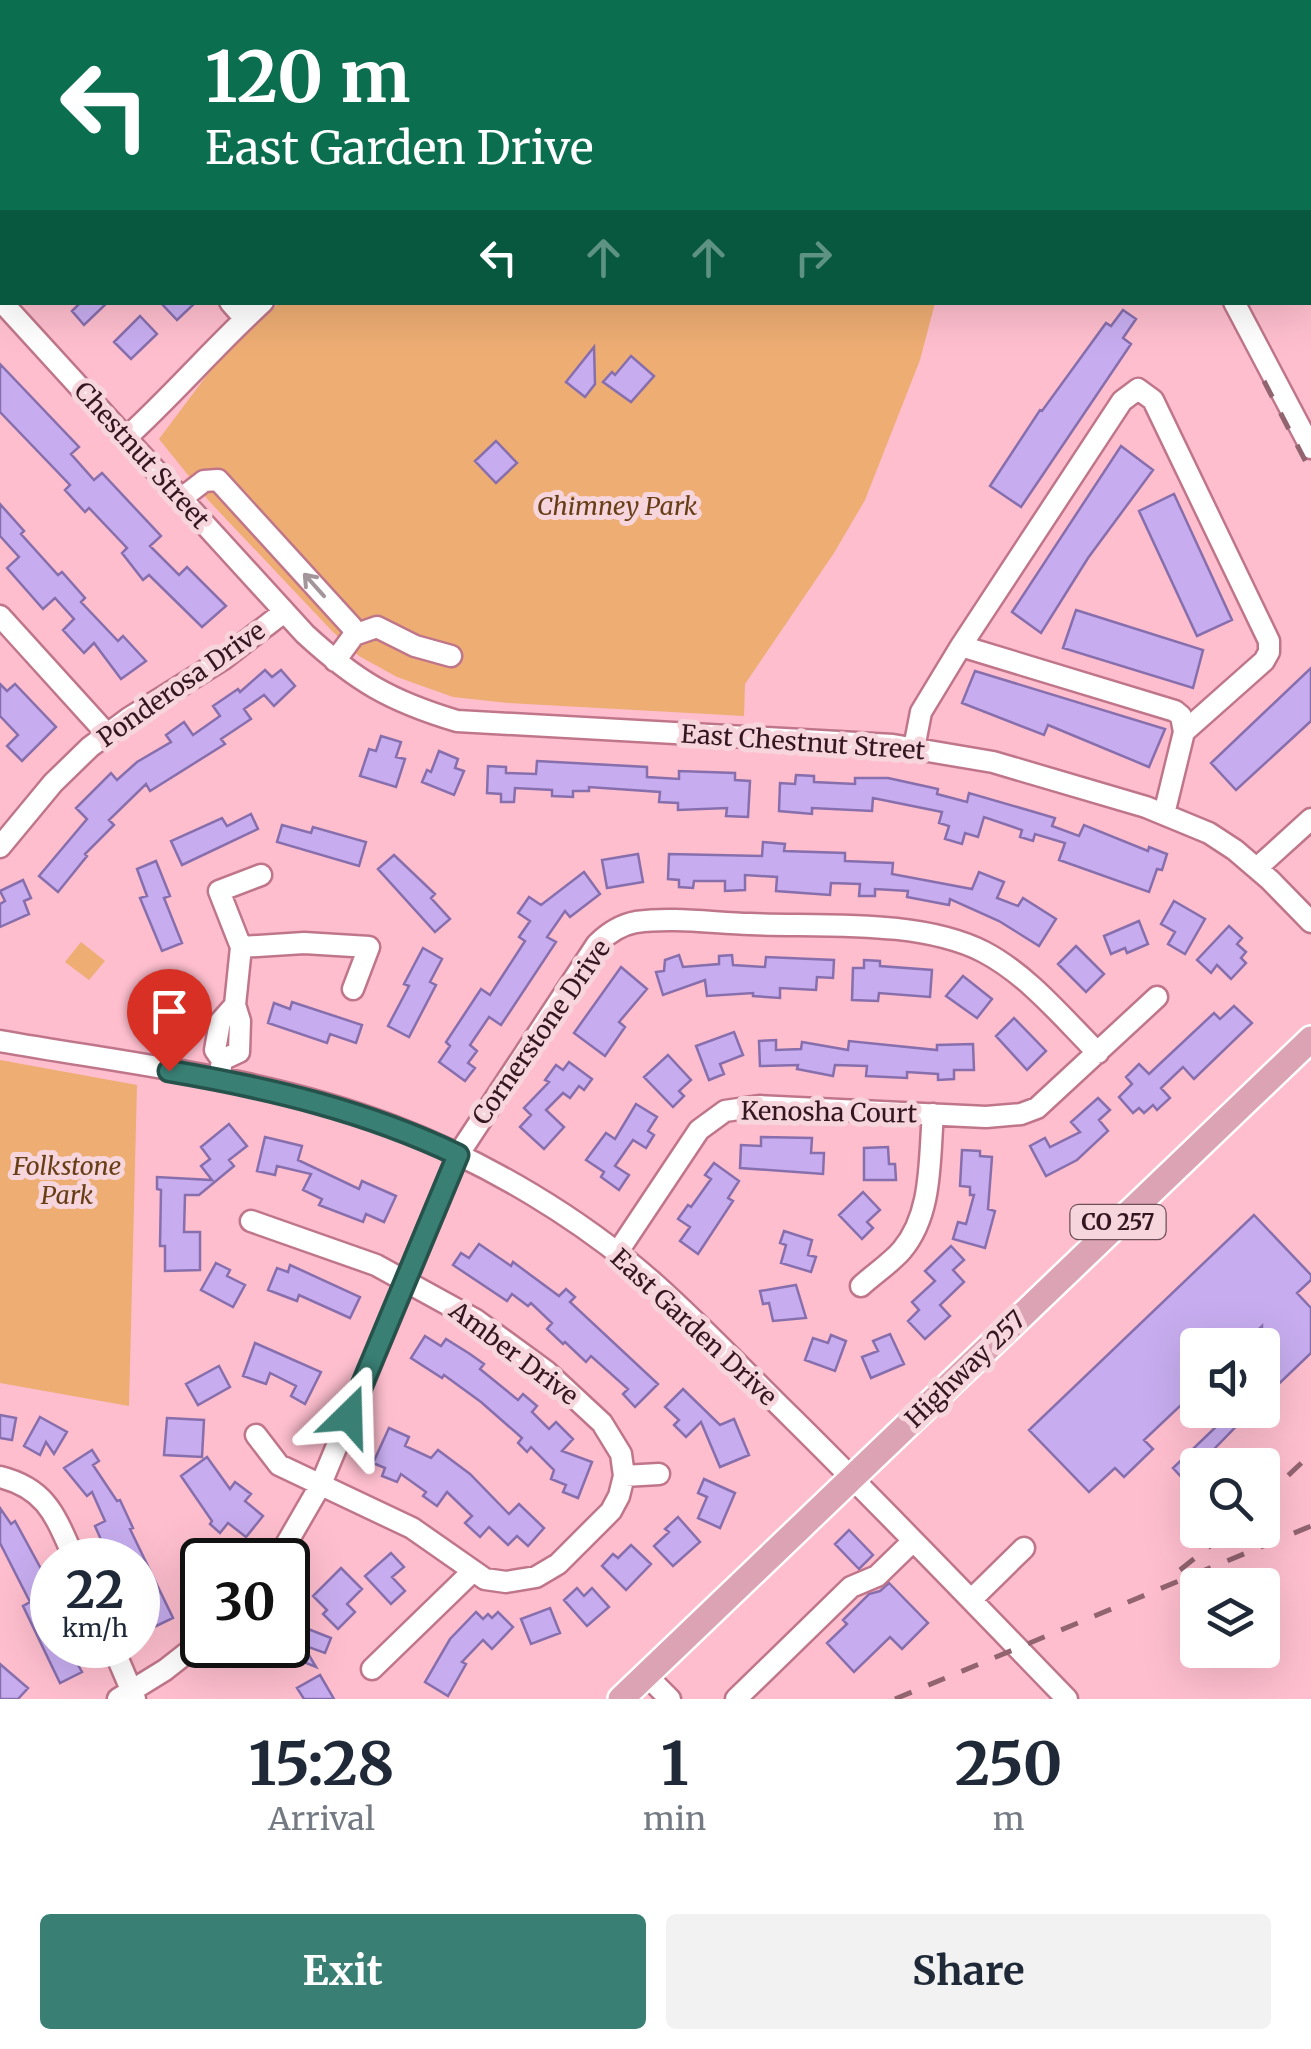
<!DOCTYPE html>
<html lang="en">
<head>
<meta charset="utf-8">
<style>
  :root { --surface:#fff; --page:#f2f2f3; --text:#1f2937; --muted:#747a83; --accent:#397f74 }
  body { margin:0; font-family:Merriweather,serif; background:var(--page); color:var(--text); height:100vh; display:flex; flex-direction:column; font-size:38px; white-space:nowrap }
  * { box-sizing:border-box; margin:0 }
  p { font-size:32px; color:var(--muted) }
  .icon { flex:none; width:55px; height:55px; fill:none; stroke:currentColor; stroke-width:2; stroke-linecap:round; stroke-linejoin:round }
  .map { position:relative; height:1699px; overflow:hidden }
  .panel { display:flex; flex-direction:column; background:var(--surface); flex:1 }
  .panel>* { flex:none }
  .top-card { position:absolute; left:0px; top:0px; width:1312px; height:305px; box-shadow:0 10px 40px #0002; background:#0b6e4f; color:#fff; overflow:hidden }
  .buttons { position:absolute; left:1180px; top:1328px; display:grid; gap:20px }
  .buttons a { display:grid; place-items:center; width:100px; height:100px; border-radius:10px; background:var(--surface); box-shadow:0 10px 40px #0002; font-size:50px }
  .speed { position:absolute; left:30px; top:1538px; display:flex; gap:20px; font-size:50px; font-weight:700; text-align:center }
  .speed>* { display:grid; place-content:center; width:130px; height:130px; border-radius:50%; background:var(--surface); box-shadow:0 10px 40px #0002; line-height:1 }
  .speed small { font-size:25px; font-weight:400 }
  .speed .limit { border:5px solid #111; border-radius:15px; background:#fff; color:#111 }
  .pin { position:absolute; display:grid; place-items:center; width:85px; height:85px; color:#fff; margin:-102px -42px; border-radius:50% 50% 50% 0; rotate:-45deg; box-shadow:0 0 10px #0007 }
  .pin .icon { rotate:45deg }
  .me { position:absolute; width:110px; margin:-55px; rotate:22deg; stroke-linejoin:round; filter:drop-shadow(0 0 8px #0008) }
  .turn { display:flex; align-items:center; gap:35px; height:210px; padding:0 40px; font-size:45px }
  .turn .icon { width:130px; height:130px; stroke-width:2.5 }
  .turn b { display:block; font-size:70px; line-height:85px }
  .lanes { display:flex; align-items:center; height:95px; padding:0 40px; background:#0003; justify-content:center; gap:50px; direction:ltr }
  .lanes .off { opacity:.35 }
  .eta { display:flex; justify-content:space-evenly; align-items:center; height:170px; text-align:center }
  .eta b { font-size:60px; font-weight:700; line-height:70px }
  .primary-button { display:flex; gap:20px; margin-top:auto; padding:20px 40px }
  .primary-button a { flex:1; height:115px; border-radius:10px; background:var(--accent); color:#fff; font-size:40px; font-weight:700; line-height:115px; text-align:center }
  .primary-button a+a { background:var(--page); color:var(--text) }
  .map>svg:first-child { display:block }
  .green { fill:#edad73 }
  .building { fill:#c7adef; stroke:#876eac; stroke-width:2.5 }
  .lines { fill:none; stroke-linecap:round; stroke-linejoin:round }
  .minor-casing { stroke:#c0768a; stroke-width:25 }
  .major-casing { stroke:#fff; stroke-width:30 }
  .minor { stroke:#fff; stroke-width:20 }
  .major { stroke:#dca3b4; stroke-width:25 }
  .rail { stroke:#916470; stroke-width:5; stroke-dasharray:18 18; stroke-linecap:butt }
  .oneway { stroke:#a3969a }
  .route-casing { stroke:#25534b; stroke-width:25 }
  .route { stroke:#397f74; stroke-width:18 }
  .labels { text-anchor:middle; stroke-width:10; stroke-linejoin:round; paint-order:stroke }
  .shield { fill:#f7d5dd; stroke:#6e4f58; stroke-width:2.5 }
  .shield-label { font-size:22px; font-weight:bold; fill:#33161f }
  .street-label { font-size:25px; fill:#33161f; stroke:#f7d5dd }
  .park-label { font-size:25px; font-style:italic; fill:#673e15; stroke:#f7d5dd }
</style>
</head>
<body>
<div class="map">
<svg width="1311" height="1699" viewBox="0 0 1311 1699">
  <rect width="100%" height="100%" fill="#febece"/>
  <path class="green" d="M615,0H1002L612,2Z
    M279,303H935L920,360L865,500L834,553L745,684L744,716L508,703L453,697L397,677L359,656L333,632L209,501L159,439L219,359Z
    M81,942L105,961L89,980L65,962Z
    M0,1060L137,1085L129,1406L0,1383Z"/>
  <path class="building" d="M81,302H108L84,325L72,311Z
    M160,302H196L177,320Z
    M1123,310L1136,319L1123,338L1131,344L1021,507L990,486L1040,410L1042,411L1106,323L1111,326Z
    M140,316L157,334L131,359L114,342Z
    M594,347L595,384L585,397L566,382Z
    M631,356L654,376L631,402L603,382L612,372L615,375Z
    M0,364L79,447L71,454L94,480L102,473L161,536L150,546L179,575L187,567L226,606L202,627L149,575L143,580L122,553L127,548L89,508L85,512L65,490L70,485L0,412Z
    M496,441L517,463L496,483L475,461Z
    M1121,446L1153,470L1088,558L1041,633L1012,612Z
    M1174,494L1232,620L1197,636L1139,511Z
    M0,504L24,531L21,534L58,575L62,572L85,598L81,602L118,641L123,636L146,661L121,679L94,643L84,653L63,630L74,619L55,598L43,609L7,568L19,557L0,536Z
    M1076,610L1203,650L1193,688L1063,648Z
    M1311,668V721L1236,790L1211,763Z
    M265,670L272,677L281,670L295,686L274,706L264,695L244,709L251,719L221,739L225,744L150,791L146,784L109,820L114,825L85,854L87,856L58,892L39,876L87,819L76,808L111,773L117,780L137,762L171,742L166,735L184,722L193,735L220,716L213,706L238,689L240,692Z
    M975,671L1165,729L1149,767L1048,725L1044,735L962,703Z
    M0,684L7,691L15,684L56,727L22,761L7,746L18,735L0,716Z
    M381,736L401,742L396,757L405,759L396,787L360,776L369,749L376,751Z
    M439,751L458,759L455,768L464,771L454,795L422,782L427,770L431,772Z
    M537,761L647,767V777L679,779V771L735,773V780L750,781L748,817L726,816L727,808L678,810V803L659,802L660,792L589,787V791H573V797L552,796V790L515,788L514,802H501V794L487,793L488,766L506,767V773L536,774Z
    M796,775L814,776V782L855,784V778H888L938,789L937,794L967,802L969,793L1055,818L1052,826L1079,836L1084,825L1148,851L1149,847L1167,854L1162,870L1157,869L1149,892L1059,860L1065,843L1035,834L1033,841L1020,837L1022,830L984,817L978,837L965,833L962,844L945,839L949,826L939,823L942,812L873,798L872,811L812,808V814L779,811L780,783L795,784Z
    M251,814L258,829L182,865L171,841L222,818L227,826Z
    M282,825L311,833L313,827L366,842L359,866L277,842Z
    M763,842L785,844L784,851L845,853V861L893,863L892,874L972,889L979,872L1004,882L997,898L1018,906L1023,898L1056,919L1039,946L999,921L950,899L949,905L907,897L908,891L875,889V896H859L860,884L831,883L830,895L776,891L777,877L745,875V890L725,891V881H694L693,888L679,887V880L668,879L669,854L762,856Z
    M638,854L643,882L607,888L602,860Z
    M394,855L435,894L431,898L450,919L435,932L378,869Z
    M156,861L170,896L164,898L182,943L162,951L140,898L147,896L137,869Z
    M584,872L600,894L570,917L565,911L547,937L556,942L501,1025L489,1017L470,1045L477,1051L468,1063L475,1068L465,1081L439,1062L450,1046L446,1042L481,989L490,995L525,941L519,937L530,921L518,913L529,897L541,905Z
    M23,880L31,898L24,901L29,914L0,927V904L5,901L0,891Z
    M1174,901L1205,919L1185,954L1168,944L1175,932L1161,924Z
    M1139,921L1148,944L1127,953L1125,948L1111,954L1104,936Z
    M1229,926L1242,938L1237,944L1246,952L1241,958L1246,963L1231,979L1217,965L1211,973L1197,960Z
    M1076,946L1104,974L1086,992L1058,964Z
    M423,948L442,959L430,982L436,985L409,1037L388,1026L409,986L404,984Z
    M679,955L683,967L719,964V956L732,955L733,965L765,967L766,957L834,960L833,978L817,977L816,990L780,988V998L753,996V993L707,996L705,980L663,995L656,972L664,971L665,960Z
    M864,960L880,961V966L932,970L930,997L879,993L878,1001L852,1000L853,968H864Z
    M621,967L647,989L619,1022L625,1027L605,1056L574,1033Z
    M963,976L992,999L977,1018L946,996Z
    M173,978L174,983L183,980L189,999L157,1009L151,990Z
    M292,1002L362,1025L356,1043L330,1034L327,1043L268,1023L274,1003L290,1009Z
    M1234,1006L1252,1023L1194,1079L1183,1067L1161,1088L1170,1098L1157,1110L1153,1105L1144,1113L1139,1108L1133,1113L1119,1097L1132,1084L1126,1077L1139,1064L1149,1074L1214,1013L1220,1019Z
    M1014,1018L1046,1051L1027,1070L996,1036Z
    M734,1032L743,1055L720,1064L724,1074L709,1080L696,1046Z
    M776,1040V1050L801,1049L802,1042L848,1050L849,1041L937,1050V1045L973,1044L974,1070H954V1079L938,1080V1074L907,1072V1078L866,1076L867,1066L835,1065L833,1076L797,1069L798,1065L760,1066L759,1041Z
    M668,1055L691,1080L679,1091L684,1096L673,1107L644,1077Z
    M569,1062L592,1079L584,1090L579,1086L570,1098L563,1093L546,1110L564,1127L544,1149L520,1127L531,1115L524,1108L549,1082L545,1080L556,1065L563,1070Z
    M1098,1098L1110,1110L1099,1120L1108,1131L1077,1160L1046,1176L1030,1146L1045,1138L1050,1147L1080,1132L1071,1122Z
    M636,1104L657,1117L648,1131L654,1135L646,1148L633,1140L615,1166L629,1175L619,1190L601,1177L604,1172L586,1160L606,1133L615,1139Z
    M229,1124L247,1146L229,1160L234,1166L199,1195H185L184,1232H200V1270L165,1271V1246H160L161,1190L157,1189V1177L212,1180L201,1166L210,1159L201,1147Z
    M265,1137L302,1146L298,1160L359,1189L362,1181L396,1196L384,1222L366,1214L363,1222L319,1205L322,1199L303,1190L311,1174L277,1166L275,1175L257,1171Z
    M761,1137L812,1138L811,1153H824L823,1174L740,1168L741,1145L761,1146Z
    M888,1147L889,1164H895L896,1180H864V1148Z
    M962,1150L980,1151V1156L992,1157L988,1209L995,1211L985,1248L953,1239L958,1222L966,1224L974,1195H970V1187L960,1186Z
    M714,1163L739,1181L728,1198L733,1201L698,1254L680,1241L690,1227L678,1219L688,1205L691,1207L711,1179L705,1175Z
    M863,1192L880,1210L867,1222L873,1228L862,1239L839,1215Z
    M1254,1215L1311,1275V1280L1297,1293L1311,1308V1353L1262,1400V1326L1243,1345H1198V1389L1144,1440L1153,1449L1124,1477L1115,1468L1089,1492L1029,1430Z
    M784,1231L812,1240L808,1255L816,1257L811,1272L781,1263L786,1245L780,1243Z
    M479,1244L511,1266L513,1262L559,1296L566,1289L575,1297L570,1302L658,1384L635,1407L623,1394L628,1389L591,1356L586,1362L565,1342L563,1344L547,1329L552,1323L531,1303L528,1306L512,1294L507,1301L453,1265L461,1253L469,1258Z
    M951,1246L964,1260L953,1270L964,1282L940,1305L950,1316L925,1339L908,1321L919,1310L912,1302L935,1281L925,1271Z
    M216,1263L230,1270L227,1276L245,1285L233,1307L201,1290Z
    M290,1265L360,1297L350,1318L299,1295L297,1301L268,1290L277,1268L288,1272Z
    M796,1285L806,1318L773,1321L769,1303L763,1304L760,1291Z
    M890,1334L904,1364L871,1378L862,1357L878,1351L873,1341Z
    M831,1335L846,1341L835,1371L805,1360L813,1338L828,1343Z
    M425,1336L441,1346L446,1339L470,1354L484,1364L480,1369L518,1400L523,1394L537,1406L532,1412L549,1429L556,1422L573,1439L562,1451L592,1462L578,1498L563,1492L566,1485L551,1479L554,1470L531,1447L527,1452L518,1443L522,1438L481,1402L444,1375L442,1378L411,1358Z
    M255,1343L321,1372L305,1404L291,1396L296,1386L270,1373L266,1384L243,1376Z
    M219,1366L230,1387L198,1405L186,1384Z
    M683,1389L720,1425L734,1419L749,1455L720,1467L701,1422L686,1437L674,1425L679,1420L665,1407Z
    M1206,1410H1252L1184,1480L1173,1468L1219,1424Z
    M0,1415L16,1418L12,1440L0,1438Z
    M40,1417L67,1432L54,1454L46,1442L40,1455L24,1446Z
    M167,1418L204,1420L202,1457L164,1455Z
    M389,1428L409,1437L405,1446L431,1458L438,1450L470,1474L509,1514L519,1504L544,1528L528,1546L517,1536L508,1545L489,1527L480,1537L465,1523L472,1516L447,1492L437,1506L423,1496L426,1492L401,1474L397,1482L382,1476L385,1468L373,1463Z
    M92,1450L99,1461L93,1465L117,1501L120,1500L133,1528L130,1529L173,1618L152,1628L147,1618L138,1623V1560H110L95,1526L105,1521L92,1492L87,1496L64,1468Z
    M207,1457L230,1489L235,1482L251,1494L245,1501L263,1516L246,1537L228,1523L220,1533L210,1524L212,1521L181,1476Z
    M704,1479L735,1493L720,1528L698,1518L707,1497L698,1493Z
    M0,1508L11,1524L15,1521L52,1589V1645H95L73,1656L82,1672L60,1683L23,1606L30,1602L0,1543Z
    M678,1517L700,1542L673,1566L654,1546L669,1532L665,1529Z
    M849,1530L873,1555L859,1569L835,1544Z
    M631,1545L651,1564L626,1590L602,1566L613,1554L618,1558Z
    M391,1553L404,1567L392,1577L405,1591L391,1604L365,1576Z
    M341,1568L362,1589L347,1604L355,1612L338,1629L323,1614L327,1610L313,1596Z
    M889,1583L928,1623L902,1649L890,1637L854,1672L827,1643L847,1624L843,1620L869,1594L880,1591Z
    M577,1588L584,1596L592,1588L609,1607L587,1626L564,1600Z
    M550,1608L560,1633L531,1644L521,1619Z
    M476,1612L483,1619L488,1614L492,1618L498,1612L513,1627L492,1649L483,1640L462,1662L466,1664L448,1696L425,1682L450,1639Z
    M298,1625L331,1638L325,1653L303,1645L316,1667L286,1655Z
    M0,1664L28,1688L18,1699H0Z
    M320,1675L334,1699H304L297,1688Z"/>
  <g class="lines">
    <g class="minor-casing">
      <path id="minor" d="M167,0L169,2
        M381,0L383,2
        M68,2L70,0
        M592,2L595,0
        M724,2L726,0
        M1310,47H1311
        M0,50L2,53
        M0,300L305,634C356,681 390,701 457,721L893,745L993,762L1146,807L1209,833L1235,850L1270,880L1311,922
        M230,302L245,319
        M1234,302L1311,448
        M126,438C174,394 215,346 263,302
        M182,498L204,481L218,480L352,627L354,635L335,661
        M0,616L107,734
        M354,635L377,627L415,646L451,656
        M961,646L1122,401L1138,389L1153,400L1269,641V652L1264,661L1184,732
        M914,748L921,712L961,646L1175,711L1181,716L1184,732L1164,814
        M0,847L53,783L90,747L129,718L222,660L284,612
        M1257,868L1311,819
        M241,947L219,891L261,875
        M235,1005L241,947L304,943L369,947L353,989
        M0,1041C130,1064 268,1078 392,1126C486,1162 581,1218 656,1285C703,1327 747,1374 792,1418C885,1510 976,1605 1067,1699
        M219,1080L222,1060L215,1050L220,1022L235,1005L240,1021L239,1052L222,1060
        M251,1221L376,1265L476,1320L546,1371L602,1423L621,1454L624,1476L619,1496L611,1511L558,1564L536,1577L506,1582L485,1579L412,1528L279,1465L256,1435
        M617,1253L699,1130L725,1111L759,1106L986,1117L1021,1114L1037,1108L1157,997
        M861,1286C874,1274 891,1263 902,1250C933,1213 929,1159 933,1114
        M624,1476L659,1474
        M0,1477C48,1489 56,1518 75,1560
        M277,1560L321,1484L458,1155L597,944C608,933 620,925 636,922C673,917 713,923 750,924C822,927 920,919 984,952C1028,975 1063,1018 1098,1053
        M971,1600L1024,1548
        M112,1645L135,1699
        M372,1669L472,1572
        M646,1675L670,1699
        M118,1699L165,1670L202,1641
        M736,1699L851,1587L877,1576L913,1541"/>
    </g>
    <g class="major-casing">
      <path id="major" d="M621,1699L1311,1039"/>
    </g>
    <use href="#minor" class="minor"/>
    <use href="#major" class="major"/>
    <path class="rail" d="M1170,0L1172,2
      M1264,381L1311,472
      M1262,1500L1311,1454
      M1180,1570L1230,1530
      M895,1699L1311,1526"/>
  </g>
  <defs><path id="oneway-shaft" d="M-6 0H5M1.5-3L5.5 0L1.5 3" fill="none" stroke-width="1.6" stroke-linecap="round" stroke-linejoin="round" transform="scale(2.5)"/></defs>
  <use class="oneway" href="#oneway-shaft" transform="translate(314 585) rotate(-132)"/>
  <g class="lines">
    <g class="route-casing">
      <path id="route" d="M169,1071C269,1088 366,1111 458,1155L349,1416"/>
    </g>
    <use href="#route" class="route"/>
  </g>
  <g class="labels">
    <rect class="shield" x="1070.5" y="1205" width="95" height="34" rx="8"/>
    <g class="shield-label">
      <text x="1118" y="1230">CO 257</text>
    </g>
    <g class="street-label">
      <text transform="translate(142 455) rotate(48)" y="9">Chestnut Street</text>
      <text transform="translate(181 684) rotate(-35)" y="9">Ponderosa Drive</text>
      <text transform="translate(803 742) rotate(4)" y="9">East Chestnut Street</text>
      <text transform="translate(541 1032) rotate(-55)" y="9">Cornerstone Drive</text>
      <text transform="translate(829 1112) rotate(1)" y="9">Kenosha Court</text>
      <text transform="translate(694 1327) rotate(43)" y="9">East Garden Drive</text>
      <text transform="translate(514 1353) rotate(37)" y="9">Amber Drive</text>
      <text transform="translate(965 1369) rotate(-44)" y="9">Highway 257</text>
    </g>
    <g class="park-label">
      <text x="617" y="515">Chimney Park</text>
      <text x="67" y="1175">Folkstone<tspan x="67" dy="29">Park</tspan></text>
    </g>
  </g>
</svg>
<div class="buttons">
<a><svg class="icon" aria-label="sound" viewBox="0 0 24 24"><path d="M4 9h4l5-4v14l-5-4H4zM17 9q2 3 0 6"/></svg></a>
<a><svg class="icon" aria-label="search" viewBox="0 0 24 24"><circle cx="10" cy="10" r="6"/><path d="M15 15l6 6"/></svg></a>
<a><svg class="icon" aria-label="layers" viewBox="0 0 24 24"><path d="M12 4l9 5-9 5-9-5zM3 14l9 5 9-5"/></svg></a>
</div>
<div class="speed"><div>22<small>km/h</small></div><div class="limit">30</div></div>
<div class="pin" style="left:169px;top:1071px;background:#d93025"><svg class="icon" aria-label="arrive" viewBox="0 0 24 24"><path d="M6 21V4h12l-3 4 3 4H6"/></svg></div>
<svg class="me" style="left:349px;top:1416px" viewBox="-20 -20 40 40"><path d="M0-17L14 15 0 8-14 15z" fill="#397f74" stroke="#fff" stroke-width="4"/></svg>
<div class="top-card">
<div class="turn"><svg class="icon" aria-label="left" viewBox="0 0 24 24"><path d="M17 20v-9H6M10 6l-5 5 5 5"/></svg><div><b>120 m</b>East Garden Drive</div></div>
<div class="lanes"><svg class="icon" aria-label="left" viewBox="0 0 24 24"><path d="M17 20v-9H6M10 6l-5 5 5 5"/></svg><svg class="icon off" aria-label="ahead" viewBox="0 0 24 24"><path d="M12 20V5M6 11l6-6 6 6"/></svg><svg class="icon off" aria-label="ahead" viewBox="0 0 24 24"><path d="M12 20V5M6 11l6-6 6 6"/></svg><svg class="icon off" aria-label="right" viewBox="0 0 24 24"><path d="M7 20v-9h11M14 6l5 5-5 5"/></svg></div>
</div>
</div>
<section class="panel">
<div class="eta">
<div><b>15:28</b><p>Arrival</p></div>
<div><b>1</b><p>min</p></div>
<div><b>250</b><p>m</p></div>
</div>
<div class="primary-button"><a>Exit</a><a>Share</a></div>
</section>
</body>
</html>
